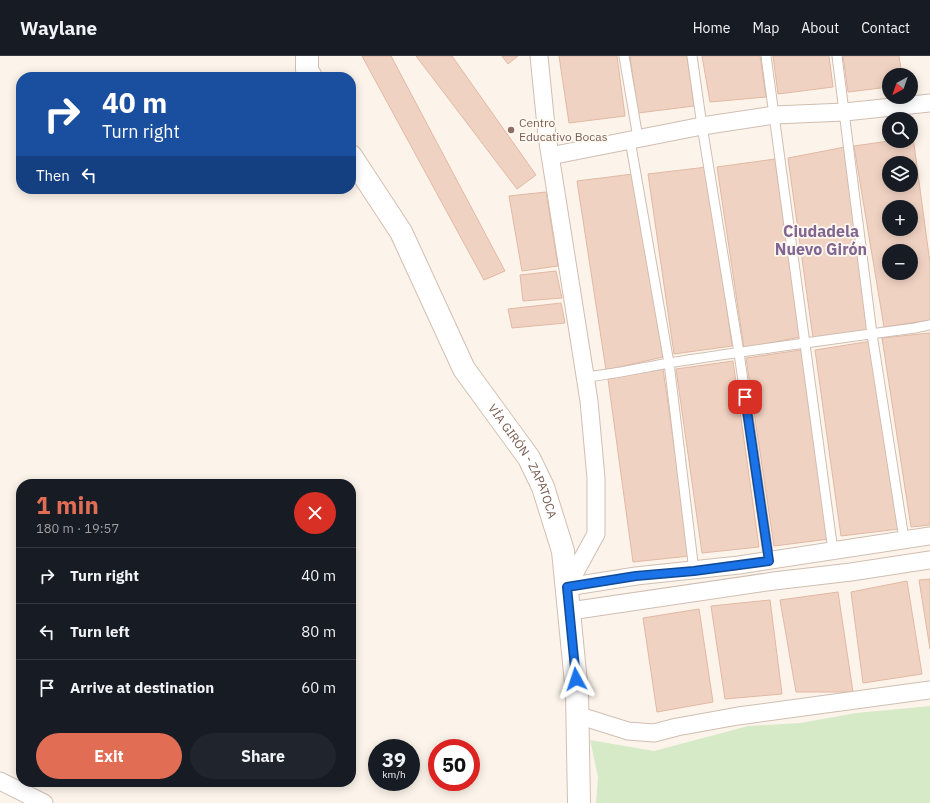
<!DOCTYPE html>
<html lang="en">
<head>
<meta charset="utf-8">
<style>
  :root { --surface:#171b24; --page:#20242c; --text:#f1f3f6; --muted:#9ea1a6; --line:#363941; --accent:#e06d54 }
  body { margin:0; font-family:"IBM Plex Sans",sans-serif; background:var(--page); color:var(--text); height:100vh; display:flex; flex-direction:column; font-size:15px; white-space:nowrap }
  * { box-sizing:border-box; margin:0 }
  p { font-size:13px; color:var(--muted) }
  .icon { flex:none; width:22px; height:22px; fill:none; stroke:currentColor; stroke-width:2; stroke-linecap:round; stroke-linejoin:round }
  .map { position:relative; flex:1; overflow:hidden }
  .sheet { position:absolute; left:16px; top:423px; width:340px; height:308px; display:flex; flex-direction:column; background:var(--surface); border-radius:16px; box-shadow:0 2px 10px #0003 }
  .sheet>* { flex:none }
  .top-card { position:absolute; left:16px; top:16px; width:340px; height:122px; border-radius:16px; box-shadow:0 2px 10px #0003; background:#1a4fa0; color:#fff; overflow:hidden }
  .needle { width:26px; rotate:220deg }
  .controls { position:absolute; left:882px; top:12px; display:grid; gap:8px }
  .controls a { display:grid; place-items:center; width:36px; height:36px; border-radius:50%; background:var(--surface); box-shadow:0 2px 10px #0003; font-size:20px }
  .speed { position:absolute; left:368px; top:683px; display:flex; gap:8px; font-size:20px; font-weight:700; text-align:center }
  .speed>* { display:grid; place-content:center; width:52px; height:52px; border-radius:50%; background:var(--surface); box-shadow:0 2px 10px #0003; line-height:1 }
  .speed small { font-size:10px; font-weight:400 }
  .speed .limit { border:6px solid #d22; background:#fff; color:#111 }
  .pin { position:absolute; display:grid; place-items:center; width:34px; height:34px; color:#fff; margin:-17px; border-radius:8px; box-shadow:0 2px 6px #0006 }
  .me { position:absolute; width:44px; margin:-22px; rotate:355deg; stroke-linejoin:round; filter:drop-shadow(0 0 3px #0008) }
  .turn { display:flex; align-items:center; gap:14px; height:84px; padding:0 20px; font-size:18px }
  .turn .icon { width:52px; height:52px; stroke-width:2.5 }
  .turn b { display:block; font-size:28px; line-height:34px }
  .then { display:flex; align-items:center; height:38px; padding:0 20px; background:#0003; gap:8px; font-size:15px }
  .round { display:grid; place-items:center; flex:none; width:42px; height:42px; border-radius:21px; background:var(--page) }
  .headline { display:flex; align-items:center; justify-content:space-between; height:68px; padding:0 20px }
  h1 { font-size:24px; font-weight:700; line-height:30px; color:var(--accent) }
  .action { display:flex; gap:8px; margin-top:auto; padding:8px 20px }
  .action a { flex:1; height:46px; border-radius:24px; background:var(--accent); color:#fff; font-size:16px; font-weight:700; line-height:46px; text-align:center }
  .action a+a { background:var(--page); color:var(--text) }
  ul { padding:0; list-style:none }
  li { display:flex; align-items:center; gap:12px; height:56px; padding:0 20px; border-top:1px solid var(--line) }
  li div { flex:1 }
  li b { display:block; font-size:15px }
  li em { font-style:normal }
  header { display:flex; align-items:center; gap:24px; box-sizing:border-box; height:56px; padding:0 20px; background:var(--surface); border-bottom:1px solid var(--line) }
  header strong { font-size:19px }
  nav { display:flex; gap:22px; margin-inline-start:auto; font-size:14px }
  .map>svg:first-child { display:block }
  .green { fill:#d7eac8 }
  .building { fill:#f0d2c2; stroke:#e2b8a3; fill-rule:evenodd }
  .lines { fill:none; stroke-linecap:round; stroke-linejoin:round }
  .lane-casing { stroke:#d0beb2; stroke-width:11 }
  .street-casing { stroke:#d0beb2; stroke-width:19 }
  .secondary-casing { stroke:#d3beb0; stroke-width:24 }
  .lane { stroke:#fff; stroke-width:9 }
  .street { stroke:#fff; stroke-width:17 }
  .secondary { stroke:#fff; stroke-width:22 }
  .route-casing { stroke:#114b97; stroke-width:10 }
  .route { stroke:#1a73e8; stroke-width:7 }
  .education-dot { fill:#8d6e63; stroke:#fef8f0; stroke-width:1.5 }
  .labels { text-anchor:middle; stroke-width:3.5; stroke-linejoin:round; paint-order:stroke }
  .education-label { font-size:12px; fill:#785e54; stroke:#fef8f0; text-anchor:start }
  .street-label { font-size:12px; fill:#765a4e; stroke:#fef8f0 }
  .district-label { font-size:16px; font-weight:bold; fill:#816692; stroke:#fef8f0 }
</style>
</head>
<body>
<header>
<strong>Waylane</strong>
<nav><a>Home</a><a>Map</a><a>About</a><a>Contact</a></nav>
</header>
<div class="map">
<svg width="930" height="747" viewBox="0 0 930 747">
  <rect width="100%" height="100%" fill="#fcf4ea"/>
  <path class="green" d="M930,650V747H596L598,721L590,684L654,695L748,670L800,667L856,657Z"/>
  <path class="building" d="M362,0H391L505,215L484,224Z
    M416,0H452L536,119L517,133Z
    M502,0H518L508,8Z
    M559,0H617L625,60L569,67Z
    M630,0H687L694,50L638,57Z
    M702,0H760L766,41L710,46Z
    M773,0H829L833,31L778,38Z
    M843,0H899L902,19H889V31L848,36Z
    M913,81L930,207V264L884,271L854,90L889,85H911V82ZM889,107H911V129H889ZM889,151H911V173H889ZM889,195H911V217H889Z
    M845,91L872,274L813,282L788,102Z
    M775,103L800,281L744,292L717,111Z
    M707,111L732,290L674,298L648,118Z
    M633,118L663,301L606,314L577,125Z
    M546,136L558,210L522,215L509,140Z
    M556,215L562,242L523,245L520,219Z
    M561,247L565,267L512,272L508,253Z
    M930,277V469L911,471L882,282Z
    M872,285L899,473L841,480L815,294Z
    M801,294L829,483L774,490L746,302Z
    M733,305L759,491L702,497L676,313Z
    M663,313L690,500L633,506L608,323Z
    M930,523V593L919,524Z
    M907,525L922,618L863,627L851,536Z
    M838,536L853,636H796L780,544Z
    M770,544L782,638L725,643L711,550Z
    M699,553L713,646L657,656L643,562Z"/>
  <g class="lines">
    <g class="lane-casing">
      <path id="lane" d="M624,0L638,82
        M692,0L702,70L739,297L769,505
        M766,0L833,495
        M837,0L872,278L904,483
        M630,84L669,307L694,515
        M586,321C614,318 641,312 669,307C751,294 833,283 915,272L930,269"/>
    </g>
    <g class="street-casing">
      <path id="street" d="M539,0L547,80L589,345L596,422V478L567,531
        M550,100L702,70L774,59L845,56L930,47
        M567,531L636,520L739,509L930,480
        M570,555L774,525L851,516L930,504
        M577,659L628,675L654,677L677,671L738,660L930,634
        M0,725L44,747"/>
    </g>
    <g class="secondary-casing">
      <g id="secondary">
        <path d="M307,0V14L311,21"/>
        <path id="s1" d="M351,100L401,176L464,313L529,402L543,431L563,495L577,637L579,747"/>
      </g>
    </g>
    <use href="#lane" class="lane"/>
    <use href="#street" class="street"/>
    <use href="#secondary" class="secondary"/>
  </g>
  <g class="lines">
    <g class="route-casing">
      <path id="route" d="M576,623L567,531L636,520L694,515L769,505L745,341"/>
    </g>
    <use href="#route" class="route"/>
  </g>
  <circle class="education-dot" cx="511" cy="74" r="4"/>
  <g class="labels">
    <g class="education-label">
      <text x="519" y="71">Centro<tspan x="519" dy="14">Educativo Bocas</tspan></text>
    </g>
    <g class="street-label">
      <text dy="4" stroke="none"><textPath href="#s1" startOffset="352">VÍA GIRÓN - ZAPATOCA</textPath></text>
    </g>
    <g class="district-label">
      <text x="821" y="181">Ciudadela<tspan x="821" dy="18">Nuevo Girón</tspan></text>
    </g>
  </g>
</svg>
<div class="controls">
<a><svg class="needle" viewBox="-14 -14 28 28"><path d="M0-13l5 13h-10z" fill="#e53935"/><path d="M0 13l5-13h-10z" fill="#9ea1a6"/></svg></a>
<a><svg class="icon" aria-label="search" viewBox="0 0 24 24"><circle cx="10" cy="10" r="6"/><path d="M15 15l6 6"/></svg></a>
<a><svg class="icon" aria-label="layers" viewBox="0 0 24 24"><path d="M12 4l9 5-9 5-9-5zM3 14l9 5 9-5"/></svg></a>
<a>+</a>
<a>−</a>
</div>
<div class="speed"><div>39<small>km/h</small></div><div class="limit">50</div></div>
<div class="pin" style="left:745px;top:341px;background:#d93025"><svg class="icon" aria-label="arrive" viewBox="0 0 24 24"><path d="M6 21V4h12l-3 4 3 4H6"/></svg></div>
<svg class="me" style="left:576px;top:623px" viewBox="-20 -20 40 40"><path d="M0-17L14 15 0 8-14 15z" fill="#1a73e8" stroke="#fff" stroke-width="4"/></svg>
<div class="top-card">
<div class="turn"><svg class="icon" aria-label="right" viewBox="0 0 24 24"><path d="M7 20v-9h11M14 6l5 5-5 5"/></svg><div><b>40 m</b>Turn right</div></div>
<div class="then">Then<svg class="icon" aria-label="left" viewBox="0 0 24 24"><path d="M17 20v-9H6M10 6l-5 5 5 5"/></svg></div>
</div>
<section class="sheet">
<div class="headline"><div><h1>1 min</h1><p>180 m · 19:57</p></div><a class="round" style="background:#d93025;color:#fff"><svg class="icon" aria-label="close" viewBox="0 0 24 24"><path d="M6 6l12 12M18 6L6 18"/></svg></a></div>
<ul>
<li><svg class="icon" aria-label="right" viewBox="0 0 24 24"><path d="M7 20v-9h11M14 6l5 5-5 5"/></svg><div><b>Turn right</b></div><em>40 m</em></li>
<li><svg class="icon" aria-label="left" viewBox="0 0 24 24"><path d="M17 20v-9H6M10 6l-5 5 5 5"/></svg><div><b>Turn left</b></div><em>80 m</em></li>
<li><svg class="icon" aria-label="arrive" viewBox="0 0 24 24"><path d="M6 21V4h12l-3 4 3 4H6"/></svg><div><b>Arrive at destination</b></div><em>60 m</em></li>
</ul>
<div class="action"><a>Exit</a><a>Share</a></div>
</section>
</div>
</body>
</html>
